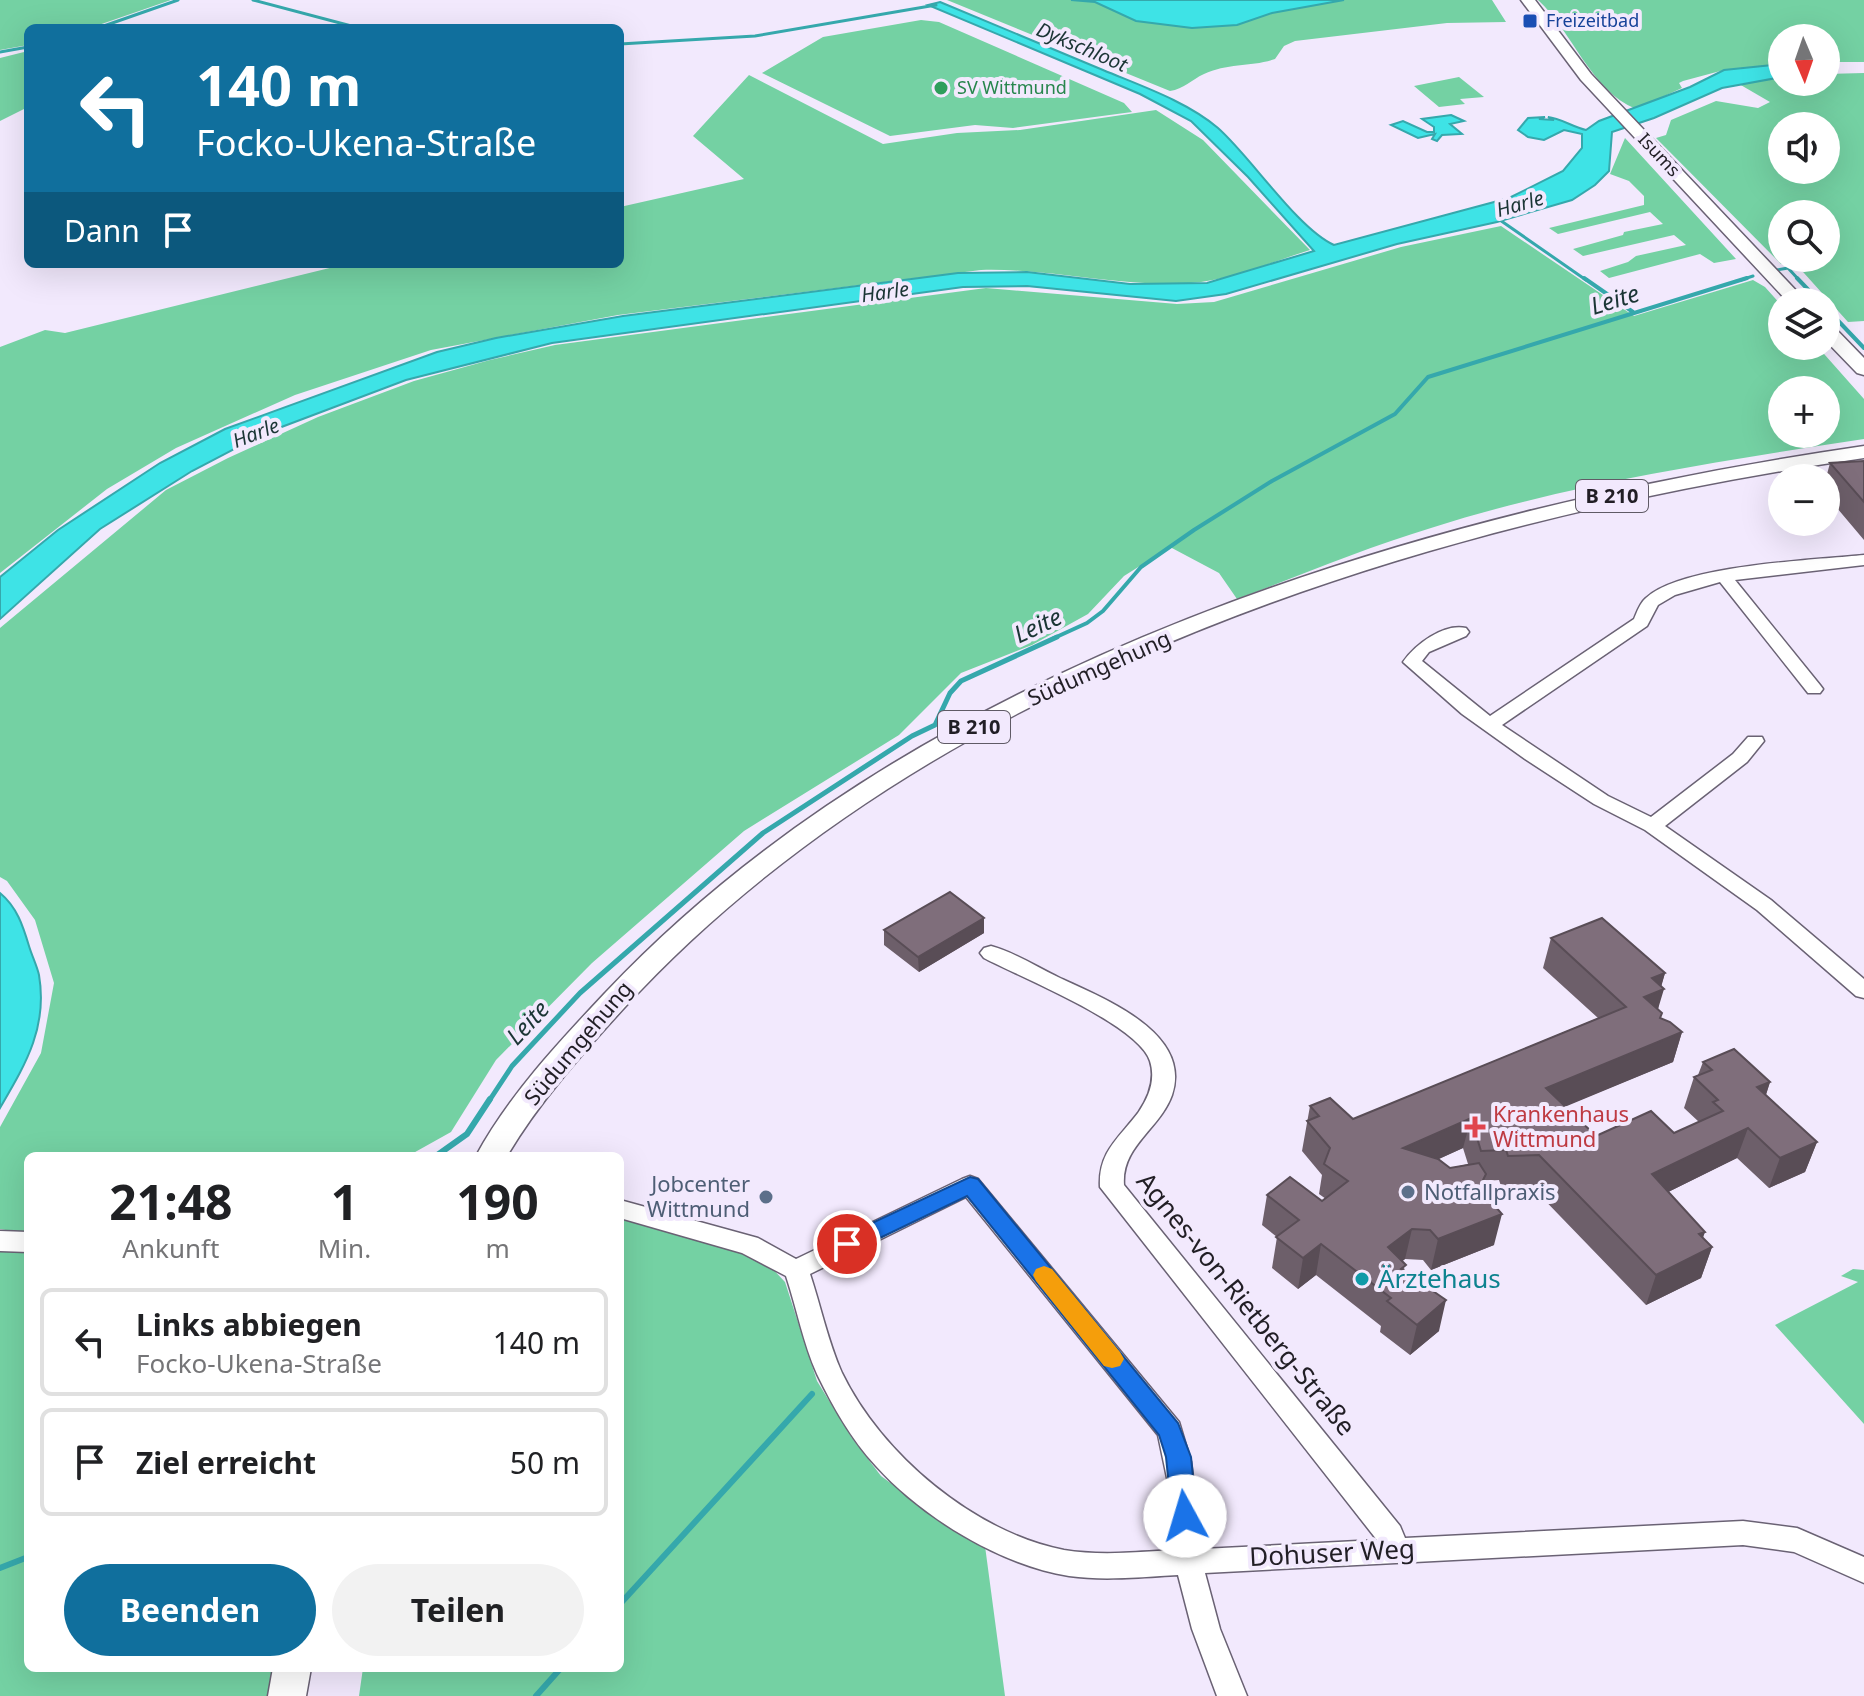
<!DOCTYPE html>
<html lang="de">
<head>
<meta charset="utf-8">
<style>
  :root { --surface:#fff; --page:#f2f2f2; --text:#202124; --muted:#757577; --line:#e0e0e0; --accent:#106f9d }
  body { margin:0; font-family:"Noto Sans",sans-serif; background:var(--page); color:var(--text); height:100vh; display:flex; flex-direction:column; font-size:30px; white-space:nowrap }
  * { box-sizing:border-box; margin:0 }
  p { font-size:26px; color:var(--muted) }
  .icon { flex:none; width:44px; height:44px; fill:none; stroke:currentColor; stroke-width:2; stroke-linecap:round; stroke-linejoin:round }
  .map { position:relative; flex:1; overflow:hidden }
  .sheet { position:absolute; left:24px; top:1152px; width:600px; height:520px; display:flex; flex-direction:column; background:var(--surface); border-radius:12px; box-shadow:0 8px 32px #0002 }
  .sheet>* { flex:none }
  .top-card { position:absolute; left:24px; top:24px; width:600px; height:244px; border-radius:12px; box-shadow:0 8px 32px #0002; background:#106f9d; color:#fff; overflow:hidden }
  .needle { width:52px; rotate:178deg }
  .buttons { position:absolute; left:1768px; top:24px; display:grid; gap:16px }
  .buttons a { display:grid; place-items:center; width:72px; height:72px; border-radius:50%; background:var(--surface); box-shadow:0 8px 32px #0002; font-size:40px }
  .pin { position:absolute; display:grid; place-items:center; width:68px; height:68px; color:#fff; margin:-34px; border:4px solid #fff; border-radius:50%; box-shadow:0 2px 8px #0007 }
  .me { position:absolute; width:88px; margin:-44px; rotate:354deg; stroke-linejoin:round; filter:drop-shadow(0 0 6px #0008) }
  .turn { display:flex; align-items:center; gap:28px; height:168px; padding:0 40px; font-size:36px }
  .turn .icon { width:104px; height:104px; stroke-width:2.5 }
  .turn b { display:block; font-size:56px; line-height:68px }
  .then { display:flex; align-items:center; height:76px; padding:0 40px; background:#0003; gap:16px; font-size:30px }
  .eta { display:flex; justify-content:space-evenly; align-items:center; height:136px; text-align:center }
  .eta b { font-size:48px; font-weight:700; line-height:56px }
  .cta { display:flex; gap:16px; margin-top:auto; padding:16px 40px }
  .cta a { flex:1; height:92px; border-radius:48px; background:var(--accent); color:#fff; font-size:32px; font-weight:700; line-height:92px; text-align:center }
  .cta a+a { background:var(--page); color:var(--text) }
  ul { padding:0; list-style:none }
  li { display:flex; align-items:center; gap:24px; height:108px; margin:0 16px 12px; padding:0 24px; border:4px solid var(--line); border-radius:12px }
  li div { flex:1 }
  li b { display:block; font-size:30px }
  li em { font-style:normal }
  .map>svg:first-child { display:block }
  .green { fill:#74d1a3; fill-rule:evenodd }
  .water { fill:#3ee3e6; stroke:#35a8ac; stroke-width:2 }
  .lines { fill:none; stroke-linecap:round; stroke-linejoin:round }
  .stream-far3 { stroke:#35a8ac; stroke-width:3 }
  .stream-far2 { stroke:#35a8ac; stroke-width:4 }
  .stream-far1 { stroke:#35a8ac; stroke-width:5 }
  .stream { stroke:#35a8ac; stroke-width:6 }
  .minor-casing { stroke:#6a6274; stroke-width:3 }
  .major-casing { stroke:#6a6274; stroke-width:3 }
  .minor { fill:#fff; fill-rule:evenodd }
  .major { fill:#fff; fill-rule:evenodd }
  .wall { fill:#6d5f6a; fill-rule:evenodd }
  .shaded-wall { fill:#594d56 }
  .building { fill:#7f6e7b; stroke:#594d56; stroke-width:2 }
  .route { fill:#1a73e8; stroke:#114b97; stroke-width:2 }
  .slow { fill:#f59e0b }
  .transit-dot { fill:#1a4fb4; stroke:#f2e9fd; stroke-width:3 }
  .leisure-dot { fill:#2e9e5b; stroke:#f2e9fd; stroke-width:3 }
  .health-dot { fill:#e0444e; stroke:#f2e9fd; stroke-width:3 }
  .service-dot { fill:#5c6f8a; stroke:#f2e9fd; stroke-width:3 }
  .culture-dot { fill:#0f9aa8; stroke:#f2e9fd; stroke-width:3 }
  .labels { text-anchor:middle; stroke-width:8; stroke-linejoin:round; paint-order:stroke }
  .far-transit-label { font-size:18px; fill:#164399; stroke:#f2e9fd; text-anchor:start }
  .far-leisure-label { font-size:18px; fill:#27864d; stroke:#f2e9fd; text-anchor:start }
  .far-street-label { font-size:18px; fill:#211e25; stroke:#f2e9fd }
  .far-water-label { font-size:20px; font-style:italic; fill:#1b3535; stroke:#f2e9fd }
  .shield { fill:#f2e9fd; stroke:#605b66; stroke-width:2 }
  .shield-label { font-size:20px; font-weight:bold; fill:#211e25 }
  .street-label { font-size:22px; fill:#211e25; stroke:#f2e9fd }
  .health-label { font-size:22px; fill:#be3a42; stroke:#f2e9fd; text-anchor:start }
  .service-label { font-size:22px; fill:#4e5e75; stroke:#f2e9fd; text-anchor:end }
  .water-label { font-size:24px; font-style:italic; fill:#1b3535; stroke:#f2e9fd }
  .near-culture-label { font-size:26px; fill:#0d838f; stroke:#f2e9fd; text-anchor:start }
  .near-street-label { font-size:26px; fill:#211e25; stroke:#f2e9fd }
</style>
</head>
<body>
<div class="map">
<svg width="1864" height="1696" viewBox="0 0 1864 1696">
  <rect width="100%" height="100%" fill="#f2e9fd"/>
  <path class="green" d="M0,0H171L90,28H28V45L0,50Z
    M947,0H1492L1506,22L1447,23L1295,41L1284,46L1275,59C1252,67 1227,63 1204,74C1191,80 1184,89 1170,91Z
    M1538,0H1864V62H1826V38H1782V64L1724,70L1683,81L1679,83L1682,88L1636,109C1590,90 1573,32 1538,0Z
    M921,20L939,22L1124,103L1132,112L1013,128L975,125L890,136L762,73L823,37Z
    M28,51V107L0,121V58Z
    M1864,73V321L1848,322L1795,263L1781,264L1656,138L1666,135L1671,120L1716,101L1758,108L1770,102L1739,84L1782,77V82H1826V74ZM1782,126H1826V170H1782ZM1782,214H1826V258H1782Z
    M749,75L883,144L957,133L1020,130L1156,110L1203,140L1310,250C1271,262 1231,280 1191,283C1121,288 1051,268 981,270L618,315L431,350L295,395L176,448L107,489L0,573V347L45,330L65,333L346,264H620V207L744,179L693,136Z
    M1459,77L1484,97L1460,99L1465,104L1439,107L1414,86Z
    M1625,138L1736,259L1714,263L1700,254L1609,278L1600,271L1628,262L1636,256L1686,245L1674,235L1583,256L1573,249L1623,235L1624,232L1663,224L1650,212L1558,234L1549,228L1644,205V196L1629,181L1610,174Z
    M1501,226L1634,316L1753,280L1765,287L1782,306V346H1817L1864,399V439C1721,461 1568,484 1431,528C1365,548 1301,575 1237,599L1219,573L1170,547L1124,576L1088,614L1032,645L961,673L899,735L744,831L592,963L496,1060L451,1132L408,1156H28V1234L0,1229V1127L41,1053L54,983L35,920L7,881L0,877V628L166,490L228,458L318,417L414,381L490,360L555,345L986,288L1177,304L1214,302L1401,247ZM1782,390H1826V434H1782Z
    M620,1219L741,1250L770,1266L785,1282L817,1381L852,1438L881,1476L942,1521L985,1546L1005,1696H359L363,1668H620Z
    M0,1250L28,1251V1668H277L270,1696H0Z
    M1853,1269L1864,1270V1424L1775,1325L1858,1282L1841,1276Z"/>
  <path class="water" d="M1071,0H1344L1272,13L1237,25L1192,28L1136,21L1095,2Z
    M940,2C994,25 1049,47 1103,70C1141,86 1186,101 1218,128C1251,157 1297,228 1334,245L1509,198L1563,171L1582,148V134L1564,130L1544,140L1528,137L1518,130L1528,118L1545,117L1539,119L1554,120L1548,117C1560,118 1573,127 1586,130L1599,121L1690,87L1724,70L1782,64V77L1722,88L1654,118L1612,132L1609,171L1595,185L1572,200L1497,222L1397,244L1226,294L1176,301L1027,286L963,287L552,343L406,380L263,434L192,471L100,529L0,619V577L58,530L160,463L225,429L437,352L496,338L623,316L958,273L1027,272L1130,284L1207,283L1314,251L1248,177L1191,121L1140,94L928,5Z
    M1451,115L1464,121L1450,124L1462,134L1442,135L1437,141L1432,139L1435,134L1418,138L1391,125L1403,121L1427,132H1434V127L1422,119Z
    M0,893C17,907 23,926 29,946C32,956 37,966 39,975C48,1028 25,1065 0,1108Z"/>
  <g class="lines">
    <path class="stream-far3" d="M253,0L359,28
      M98,28L178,0
      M620,44L755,36L936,5
      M0,52L28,47
      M1497,218L1586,280
      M1777,270L1788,268L1799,280
      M1741,280L1753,276"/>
    <path class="stream-far2" d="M1584,278L1633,312
      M1797,278L1820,302
      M1826,308L1864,348
      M1052,639L1087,623L1103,611L1141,567L1194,530L1272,481L1395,414L1428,377L1747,278"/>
    <path class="stream-far1" d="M489,1101L512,1066L580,993L763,833L912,736L935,725L950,693L961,681L1057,637"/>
    <path class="stream" d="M436,1156L467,1134L490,1099
      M0,1568L28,1557
      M620,1604L812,1394
      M536,1696L561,1668"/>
    <g class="minor-casing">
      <path id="minor" d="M1864,555V565L1735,580L1820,685L1823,689L1820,693H1808L1720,582L1675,595L1658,605L1647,626L1502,725L1608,796L1651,817L1733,754L1748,737H1762L1764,741L1747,762L1665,826L1771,900L1864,979V998L1856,996L1757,910L1645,830L1594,804L1525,759L1462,714L1403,662C1415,645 1443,623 1466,628L1469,632L1466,636L1429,652L1422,661L1490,716L1634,619C1637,612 1640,603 1646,598C1682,565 1814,560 1864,555Z
        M991,946C1014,952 1037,967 1058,977C1102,998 1193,1032 1172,1095C1160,1129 1121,1146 1124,1185L1400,1526L1405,1538L1743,1521L1797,1528L1864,1557V1583L1794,1552L1743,1545L1205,1573L1220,1629L1247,1696H1217L1192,1629L1178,1575C1142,1577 1104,1581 1069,1576C1000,1565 922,1517 876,1466C851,1439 833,1407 817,1374C803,1343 797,1309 786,1276L742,1253L620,1218V1200L758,1238L796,1259L962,1179L970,1176L978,1179L1179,1422L1191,1462L1202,1549L1377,1540L1100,1187C1098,1152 1119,1138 1138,1113C1149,1097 1156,1080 1150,1061C1138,1024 1020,977 984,958L980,953L984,948ZM966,1197L1158,1435L1167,1478L1174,1550C1138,1552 1100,1556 1064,1550C975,1533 881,1454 842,1373C828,1342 821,1307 810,1274Z
        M0,1231L28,1232V1252L0,1251Z"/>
    </g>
    <g class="major-casing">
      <path id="major" d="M1521,0H1535L1591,74L1807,302H1788L1581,80Z
        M1826,324L1833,326L1864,358V375L1857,373L1826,341Z
        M1864,446V458C1427,522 931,674 624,1008C582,1054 539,1102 507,1156H476C509,1095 559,1042 606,992C918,661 1426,510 1864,446Z
        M273,1668H311L306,1696H268Z"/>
    </g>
    <use href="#minor" class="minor"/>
    <use href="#major" class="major"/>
  </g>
  <path class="wall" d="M1864,461V540L1826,495V478L1830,463Z
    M984,918V933L919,972L884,945V930Z
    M1551,938L1665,973L1661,986L1658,1010L1660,1018L1682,1032L1673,1062L1565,1106L1596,1136L1674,1133L1699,1122L1684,1108L1694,1077L1698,1075L1703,1062L1770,1082L1766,1095L1817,1142L1805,1172L1769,1188L1737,1158L1668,1192L1703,1238L1712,1247L1701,1278L1646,1305L1531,1186H1501L1499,1180L1484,1181L1482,1191L1494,1245L1431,1270L1423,1260L1405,1259L1402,1261L1405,1271L1439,1331L1410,1355L1380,1332L1381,1326L1316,1275L1298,1289L1272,1268L1277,1237L1262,1225L1267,1195L1322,1201L1326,1199L1319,1194L1322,1175L1302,1151L1310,1106L1353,1119L1598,1018L1543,968ZM1463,1148L1468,1164L1450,1168L1439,1159Z"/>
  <path class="shaded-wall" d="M984,918V933L919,972L918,957Z
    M1665,973L1660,991L1664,989L1655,1019L1644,997L1652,978Z
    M1682,1032L1673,1062L1538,1118L1546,1088Z
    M1770,1082L1760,1112L1757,1087Z
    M1471,1118L1463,1148L1396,1178L1403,1148Z
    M1748,1128L1737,1158L1642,1205L1652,1174Z
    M1817,1142L1805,1172L1769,1188L1780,1158Z
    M1502,1214L1494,1245L1431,1270L1438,1239Z
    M1412,1229L1405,1259L1382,1278L1388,1247Z
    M1705,1232L1697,1255L1712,1247L1701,1278L1646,1305L1656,1275L1699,1234Z
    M1321,1244L1316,1275L1298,1289L1303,1258Z
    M1446,1300L1439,1331L1410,1355L1417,1325Z"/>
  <path class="building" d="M1864,461V502L1830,463Z
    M950,892L984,918L918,957L884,930Z
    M1602,918L1665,973L1652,978L1664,989L1644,997L1662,1013L1660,1018L1670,1022L1682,1032L1546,1088L1596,1136L1651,1111L1674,1133L1723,1111L1713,1102L1718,1100L1694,1077L1712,1070L1703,1062L1734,1049L1770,1082L1757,1087L1817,1142L1780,1158L1748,1128L1652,1174L1705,1232L1699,1234L1712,1247L1656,1275L1539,1155L1508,1156L1506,1150L1481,1151L1471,1118L1403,1148L1438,1159L1450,1168L1479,1163L1486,1174L1479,1188L1502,1214L1438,1239L1430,1230L1412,1229L1388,1247L1406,1265L1401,1269L1446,1300L1417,1325L1387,1301L1391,1298L1321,1244L1303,1258L1276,1237L1299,1220L1267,1195L1290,1177L1322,1201L1348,1181L1324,1164L1330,1148L1307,1121L1319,1116L1310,1106L1330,1098L1353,1119L1626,1007L1551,938Z"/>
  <path class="route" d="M970,1177L978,1179L1178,1423L1191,1457L1197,1516L1194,1524L1185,1527L1176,1524L1172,1516L1166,1457L1159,1435L967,1196L855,1250L847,1253L840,1250L836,1244L840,1238Z"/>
  <path class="slow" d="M1044,1266L1052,1269L1120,1352L1124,1359L1120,1366L1112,1368L1104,1366L1036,1281L1033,1275L1036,1269Z"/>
  <rect class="transit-dot" x="1522" y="13" width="16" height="16" rx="4"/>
  <circle class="leisure-dot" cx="941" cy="88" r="8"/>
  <path class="health-dot" d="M1471 1115h8v8h8v8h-8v8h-8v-8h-8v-8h8z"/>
  <g class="service-dot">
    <circle cx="1408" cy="1192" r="8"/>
    <circle cx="766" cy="1197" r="8"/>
  </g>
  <circle class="culture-dot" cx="1362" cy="1279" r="8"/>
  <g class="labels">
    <g class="far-transit-label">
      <text x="1546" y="27">Freizeitbad</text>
    </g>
    <g class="far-leisure-label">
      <text x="957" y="94">SV Wittmund</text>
    </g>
    <g class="far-street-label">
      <text transform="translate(1659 155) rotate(47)" y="6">Isums</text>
    </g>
    <g class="far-water-label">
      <text transform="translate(1082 47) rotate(23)" y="7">Dykschloot</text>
      <text transform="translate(1520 204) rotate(-16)" y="7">Harle</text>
      <text transform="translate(885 292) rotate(-8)" y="7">Harle</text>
      <text transform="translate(256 433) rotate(-21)" y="7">Harle</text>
    </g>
    <g class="shield">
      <rect x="1576" y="480" width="72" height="32" rx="6"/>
      <rect x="938" y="711" width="72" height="32" rx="6"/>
    </g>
    <g class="shield-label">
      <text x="1612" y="503">B 210</text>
      <text x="974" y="734">B 210</text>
    </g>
    <g class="street-label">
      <text transform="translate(1099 668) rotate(-24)" y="8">Südumgehung</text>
      <text transform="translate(578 1043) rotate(-50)" y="8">Südumgehung</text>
    </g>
    <g class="health-label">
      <text x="1493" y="1122">Krankenhaus<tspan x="1493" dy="25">Wittmund</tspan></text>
    </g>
    <g class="service-label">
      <text x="750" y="1192">Jobcenter<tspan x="750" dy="25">Wittmund</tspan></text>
      <text x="1424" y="1200" text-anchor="start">Notfallpraxis</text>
    </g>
    <g class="water-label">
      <text transform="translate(1615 300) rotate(-17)" y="8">Leite</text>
      <text transform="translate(1038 626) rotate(-25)" y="8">Leite</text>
      <text transform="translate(528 1023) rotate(-47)" y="8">Leite</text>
    </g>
    <g class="near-culture-label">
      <text x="1378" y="1288">Ärztehaus</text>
    </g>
    <g class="near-street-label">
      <text transform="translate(1246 1304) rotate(51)" y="9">Agnes-von-Rietberg-Straße</text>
      <text transform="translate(1332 1553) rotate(-3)" y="9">Dohuser Weg</text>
    </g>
  </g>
</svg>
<div class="buttons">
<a><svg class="needle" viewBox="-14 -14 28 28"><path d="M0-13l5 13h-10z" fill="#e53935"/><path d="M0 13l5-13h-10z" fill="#757577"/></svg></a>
<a><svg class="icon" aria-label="sound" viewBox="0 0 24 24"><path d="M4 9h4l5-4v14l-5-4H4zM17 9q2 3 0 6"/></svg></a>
<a><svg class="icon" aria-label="search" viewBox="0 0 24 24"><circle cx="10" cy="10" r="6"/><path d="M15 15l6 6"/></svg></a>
<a><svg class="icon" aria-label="layers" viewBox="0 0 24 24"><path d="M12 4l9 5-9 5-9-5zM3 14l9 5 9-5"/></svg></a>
<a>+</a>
<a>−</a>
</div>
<div class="pin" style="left:847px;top:1244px;background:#d93025"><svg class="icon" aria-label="arrive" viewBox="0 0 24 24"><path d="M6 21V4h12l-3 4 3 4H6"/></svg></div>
<svg class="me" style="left:1185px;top:1516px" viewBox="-20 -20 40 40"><circle r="19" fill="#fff"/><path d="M0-13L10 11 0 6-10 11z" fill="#1a73e8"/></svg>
<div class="top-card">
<div class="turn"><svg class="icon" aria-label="left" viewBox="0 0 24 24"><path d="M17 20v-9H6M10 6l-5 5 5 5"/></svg><div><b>140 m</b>Focko-Ukena-Straße</div></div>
<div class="then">Dann<svg class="icon" aria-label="arrive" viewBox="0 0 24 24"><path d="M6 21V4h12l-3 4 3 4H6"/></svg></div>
</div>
<section class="sheet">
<div class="eta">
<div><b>21:48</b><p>Ankunft</p></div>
<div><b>1</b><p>Min.</p></div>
<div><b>190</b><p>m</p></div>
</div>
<ul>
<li><svg class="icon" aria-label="left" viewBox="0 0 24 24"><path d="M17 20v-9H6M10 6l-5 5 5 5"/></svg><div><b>Links abbiegen</b><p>Focko-Ukena-Straße</p></div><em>140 m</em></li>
<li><svg class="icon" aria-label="arrive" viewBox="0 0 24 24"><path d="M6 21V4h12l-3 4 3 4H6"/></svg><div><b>Ziel erreicht</b></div><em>50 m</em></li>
</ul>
<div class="cta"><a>Beenden</a><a>Teilen</a></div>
</section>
</div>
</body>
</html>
